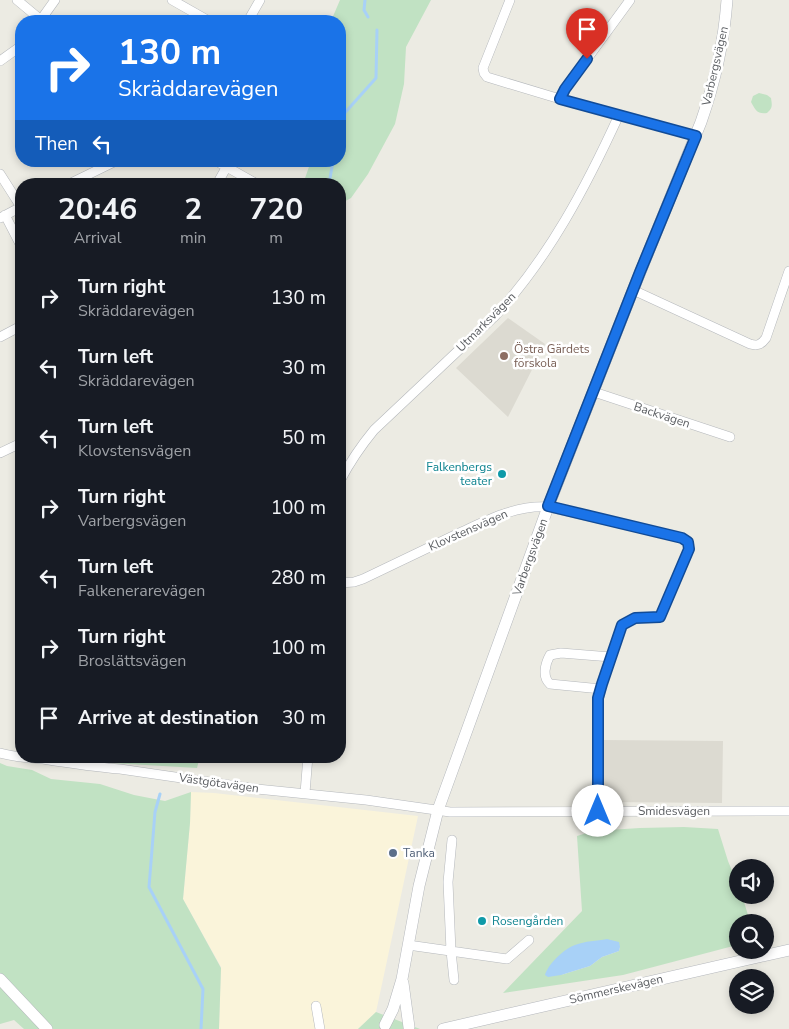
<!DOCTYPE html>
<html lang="en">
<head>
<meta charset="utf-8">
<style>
  :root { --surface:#171b24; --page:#242831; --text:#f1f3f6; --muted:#9ea1a6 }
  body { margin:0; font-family:"Nunito Sans",sans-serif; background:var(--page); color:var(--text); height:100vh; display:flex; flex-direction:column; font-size:19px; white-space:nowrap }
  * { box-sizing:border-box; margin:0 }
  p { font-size:16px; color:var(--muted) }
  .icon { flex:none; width:28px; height:28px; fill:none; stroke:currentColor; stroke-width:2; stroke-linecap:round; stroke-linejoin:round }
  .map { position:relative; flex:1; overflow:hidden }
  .panel { position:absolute; left:15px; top:178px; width:331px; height:585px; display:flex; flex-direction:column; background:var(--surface); border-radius:20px; box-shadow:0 2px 8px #0003 }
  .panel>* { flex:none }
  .guide { position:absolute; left:15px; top:15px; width:331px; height:152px; border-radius:20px; box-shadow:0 2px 8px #0003; background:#1a73e8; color:#fff; overflow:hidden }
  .fabs { position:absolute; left:729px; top:859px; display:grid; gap:10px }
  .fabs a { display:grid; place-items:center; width:45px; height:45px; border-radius:50%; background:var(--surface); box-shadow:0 2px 8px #0003; font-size:25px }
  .pin { position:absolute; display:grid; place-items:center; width:42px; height:42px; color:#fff; margin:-51px -21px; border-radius:50% 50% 50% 0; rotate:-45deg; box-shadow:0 0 5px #0007 }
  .pin .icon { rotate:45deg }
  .me { position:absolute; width:55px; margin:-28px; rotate:0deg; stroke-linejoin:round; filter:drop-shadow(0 0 4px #0008) }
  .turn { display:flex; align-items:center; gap:18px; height:105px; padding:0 20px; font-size:22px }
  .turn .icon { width:65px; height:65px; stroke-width:2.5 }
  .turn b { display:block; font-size:35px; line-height:42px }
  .then { display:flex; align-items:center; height:48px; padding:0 20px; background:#0003; gap:10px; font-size:19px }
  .eta { display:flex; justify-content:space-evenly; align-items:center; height:85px; text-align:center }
  .eta b { font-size:30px; font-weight:700; line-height:35px }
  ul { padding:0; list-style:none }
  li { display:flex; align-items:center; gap:15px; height:70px; padding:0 20px }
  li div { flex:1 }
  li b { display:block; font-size:19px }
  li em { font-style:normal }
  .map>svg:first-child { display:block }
  .commercial { fill:#faf4da }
  .education { fill:#dcdad1 }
  .green { fill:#c1e2c3; fill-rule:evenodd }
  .water { fill:#a8d1f7 }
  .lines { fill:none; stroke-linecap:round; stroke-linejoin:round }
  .stream { stroke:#a8d1f7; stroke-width:3 }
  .street-casing { stroke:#b5b8bc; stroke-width:10 }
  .secondary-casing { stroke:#b4b7bc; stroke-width:12 }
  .street { stroke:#fff; stroke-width:9 }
  .secondary { stroke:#fff; stroke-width:11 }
  .route-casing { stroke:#114b97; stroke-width:12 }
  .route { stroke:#1a73e8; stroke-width:9 }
  .education-dot { fill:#8d6e63; stroke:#fff; stroke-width:2 }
  .culture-dot { fill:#0f9aa8; stroke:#fff; stroke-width:2 }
  .service-dot { fill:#5c6f8a; stroke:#fff; stroke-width:2 }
  .labels { text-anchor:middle; stroke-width:5; stroke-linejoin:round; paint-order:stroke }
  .street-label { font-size:12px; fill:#5b5e62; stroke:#fff }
  .education-label { font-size:12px; fill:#785e54; stroke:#fff; text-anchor:start }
  .culture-label { font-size:12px; fill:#0d838f; stroke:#fff; text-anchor:end }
  .service-label { font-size:12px; fill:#4e5e75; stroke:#fff; text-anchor:start }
</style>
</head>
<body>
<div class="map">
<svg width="789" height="1029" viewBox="0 0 789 1029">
  <rect width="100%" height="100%" fill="#ecebe3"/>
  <path class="commercial" d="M191,792L214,793L418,816L376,1012L358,1029H219L221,967L183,899L190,823Z"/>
  <path class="education" d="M508,318L545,344L508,417L456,368Z
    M603,740L723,741L722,803L603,802Z"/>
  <path class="green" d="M340,0H431L406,47L404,84L395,124L368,174L351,198L340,204V184H303L311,161H340V21H331Z
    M759,93L767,95L771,98C772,105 773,108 767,113C757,114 756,111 751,102L753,96Z
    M123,756H200L197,768L111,763Z
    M0,763L7,766L32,770L51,779L100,784L134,795L165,801L191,792L190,823L183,899L221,968L219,1029H24L14,1020L0,1024Z
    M684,827L718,829L728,861L737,883L738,895H742L750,922H738L737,945L623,975L503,993L582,911L577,836L593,831L640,828ZM620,947L619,951L602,957L590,966L561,975Z
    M376,1012L420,1029H358Z"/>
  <path class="water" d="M607,939L619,942L620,947L619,951L602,957L590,966L561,975L548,977L545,975C548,964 565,948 575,945C585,941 597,941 607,939Z"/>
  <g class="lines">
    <path class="stream" d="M365,0L364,10L368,17
      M340,127L342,116L376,78L377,30
      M329,184L333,161
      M170,761L172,756
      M160,794L155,812L149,887L203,989L201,1029"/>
    <g class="street-casing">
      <path id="street" d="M17,0L41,20
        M172,0L209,21
        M510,0L483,68L484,73L487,77L560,99L696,136
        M40,21L55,0
        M248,21L260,0
        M0,61L21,46
        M560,99L565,89L630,0
        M216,161L257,184
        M0,174L21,207L0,218
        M69,184L116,161
        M217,184L226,168
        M5,215L21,246
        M633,290L750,344C757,346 761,345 766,338L789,271
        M0,337L21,326
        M594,392L730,437
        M0,453L21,443
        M340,481C350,462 360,447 374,430L496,315C549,257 586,187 619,115
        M340,583L354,582L363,579C395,564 426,549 457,534C486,521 515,505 548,507L682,538L688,542L689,549L660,617L635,618L622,625L602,684L599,698L598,811
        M601,689L550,684C542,677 545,664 550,655L561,653L611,657
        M0,753C14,757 28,758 43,759C68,763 94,767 120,769L257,789L366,800L450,812L789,811
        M305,793L308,756
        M452,840L448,882L451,951L454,980
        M408,945L507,959L529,940
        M316,1006L320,1029"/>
    </g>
    <g class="secondary-casing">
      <path id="secondary" d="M0,979L47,1029
        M403,983L409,1027
        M385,1025L393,1009L402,979L419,886L438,810L548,507L633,290L701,122C715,82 724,42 727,0
        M443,1029L789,950"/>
    </g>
    <use href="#street" class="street"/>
    <use href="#secondary" class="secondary"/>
  </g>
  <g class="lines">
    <g class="route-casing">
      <path id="route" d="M587,59L565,89L560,99L696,136L640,272L548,506L682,538L688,542L689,549L660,617L635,618L622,625L602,684L598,698V811"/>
    </g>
    <use href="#route" class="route"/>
  </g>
  <circle class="education-dot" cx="504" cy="356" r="5"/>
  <g class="culture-dot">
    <circle cx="502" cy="474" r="5"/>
    <circle cx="482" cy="921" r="5"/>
  </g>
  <circle class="service-dot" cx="393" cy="853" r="5"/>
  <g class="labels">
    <g class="street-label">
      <text transform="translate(715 66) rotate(-77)" y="4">Varbergsvägen</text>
      <text transform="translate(486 322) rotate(-45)" y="4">Utmarksvägen</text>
      <text transform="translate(662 415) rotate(18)" y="4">Backvägen</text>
      <text transform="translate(468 530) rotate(-24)" y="4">Klovstensvägen</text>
      <text transform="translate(530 557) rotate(-70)" y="4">Varbergsvägen</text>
      <text transform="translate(219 783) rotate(8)" y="4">Västgötavägen</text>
      <text x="674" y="815">Smidesvägen</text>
      <text transform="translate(616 989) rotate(-13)" y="4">Sömmerskevägen</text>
    </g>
    <g class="education-label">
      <text x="514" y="353">Östra Gärdets<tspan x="514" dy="14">förskola</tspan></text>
    </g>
    <g class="culture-label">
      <text x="492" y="471">Falkenbergs<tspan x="492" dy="14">teater</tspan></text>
      <text x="492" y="925" text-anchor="start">Rosengården</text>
    </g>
    <g class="service-label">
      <text x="403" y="857">Tanka</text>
    </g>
  </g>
</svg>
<div class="fabs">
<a><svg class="icon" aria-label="sound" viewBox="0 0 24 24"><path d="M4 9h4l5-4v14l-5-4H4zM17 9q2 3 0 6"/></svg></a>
<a><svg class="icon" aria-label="search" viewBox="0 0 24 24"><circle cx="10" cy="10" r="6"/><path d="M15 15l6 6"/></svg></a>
<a><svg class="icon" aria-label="layers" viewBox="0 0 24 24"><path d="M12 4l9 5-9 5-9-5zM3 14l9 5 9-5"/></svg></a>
</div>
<div class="pin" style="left:587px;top:59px;background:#d93025"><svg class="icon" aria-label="arrive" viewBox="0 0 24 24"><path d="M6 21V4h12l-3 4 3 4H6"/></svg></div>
<svg class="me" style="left:598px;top:811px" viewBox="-20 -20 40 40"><circle r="19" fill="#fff"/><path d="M0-13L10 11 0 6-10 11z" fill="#1a73e8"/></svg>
<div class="guide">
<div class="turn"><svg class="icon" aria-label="right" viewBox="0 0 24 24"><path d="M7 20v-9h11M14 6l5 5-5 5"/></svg><div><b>130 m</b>Skräddarevägen</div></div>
<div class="then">Then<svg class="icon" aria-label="left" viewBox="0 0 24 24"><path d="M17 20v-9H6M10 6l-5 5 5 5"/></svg></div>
</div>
<section class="panel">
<div class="eta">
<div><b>20:46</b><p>Arrival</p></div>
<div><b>2</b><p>min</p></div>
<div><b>720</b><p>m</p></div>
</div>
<ul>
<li><svg class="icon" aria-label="right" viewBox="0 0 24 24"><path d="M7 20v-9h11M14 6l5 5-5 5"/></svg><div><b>Turn right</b><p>Skräddarevägen</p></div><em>130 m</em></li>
<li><svg class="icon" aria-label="left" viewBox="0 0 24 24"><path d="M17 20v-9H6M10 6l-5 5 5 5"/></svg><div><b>Turn left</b><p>Skräddarevägen</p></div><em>30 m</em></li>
<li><svg class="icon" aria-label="left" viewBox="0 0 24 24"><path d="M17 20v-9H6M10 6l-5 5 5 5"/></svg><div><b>Turn left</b><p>Klovstensvägen</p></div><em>50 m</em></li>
<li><svg class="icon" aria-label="right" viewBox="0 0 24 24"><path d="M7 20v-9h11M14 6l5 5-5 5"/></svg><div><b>Turn right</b><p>Varbergsvägen</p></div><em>100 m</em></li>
<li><svg class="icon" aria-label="left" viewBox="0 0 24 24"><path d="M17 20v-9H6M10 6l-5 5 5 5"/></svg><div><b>Turn left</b><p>Falkenerarevägen</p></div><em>280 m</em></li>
<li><svg class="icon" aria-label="right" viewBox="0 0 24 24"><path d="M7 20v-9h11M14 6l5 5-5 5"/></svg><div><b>Turn right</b><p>Broslättsvägen</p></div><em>100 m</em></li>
<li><svg class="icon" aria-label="arrive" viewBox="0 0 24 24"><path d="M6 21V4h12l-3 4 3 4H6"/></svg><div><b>Arrive at destination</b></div><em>30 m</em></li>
</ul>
</section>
</div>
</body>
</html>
